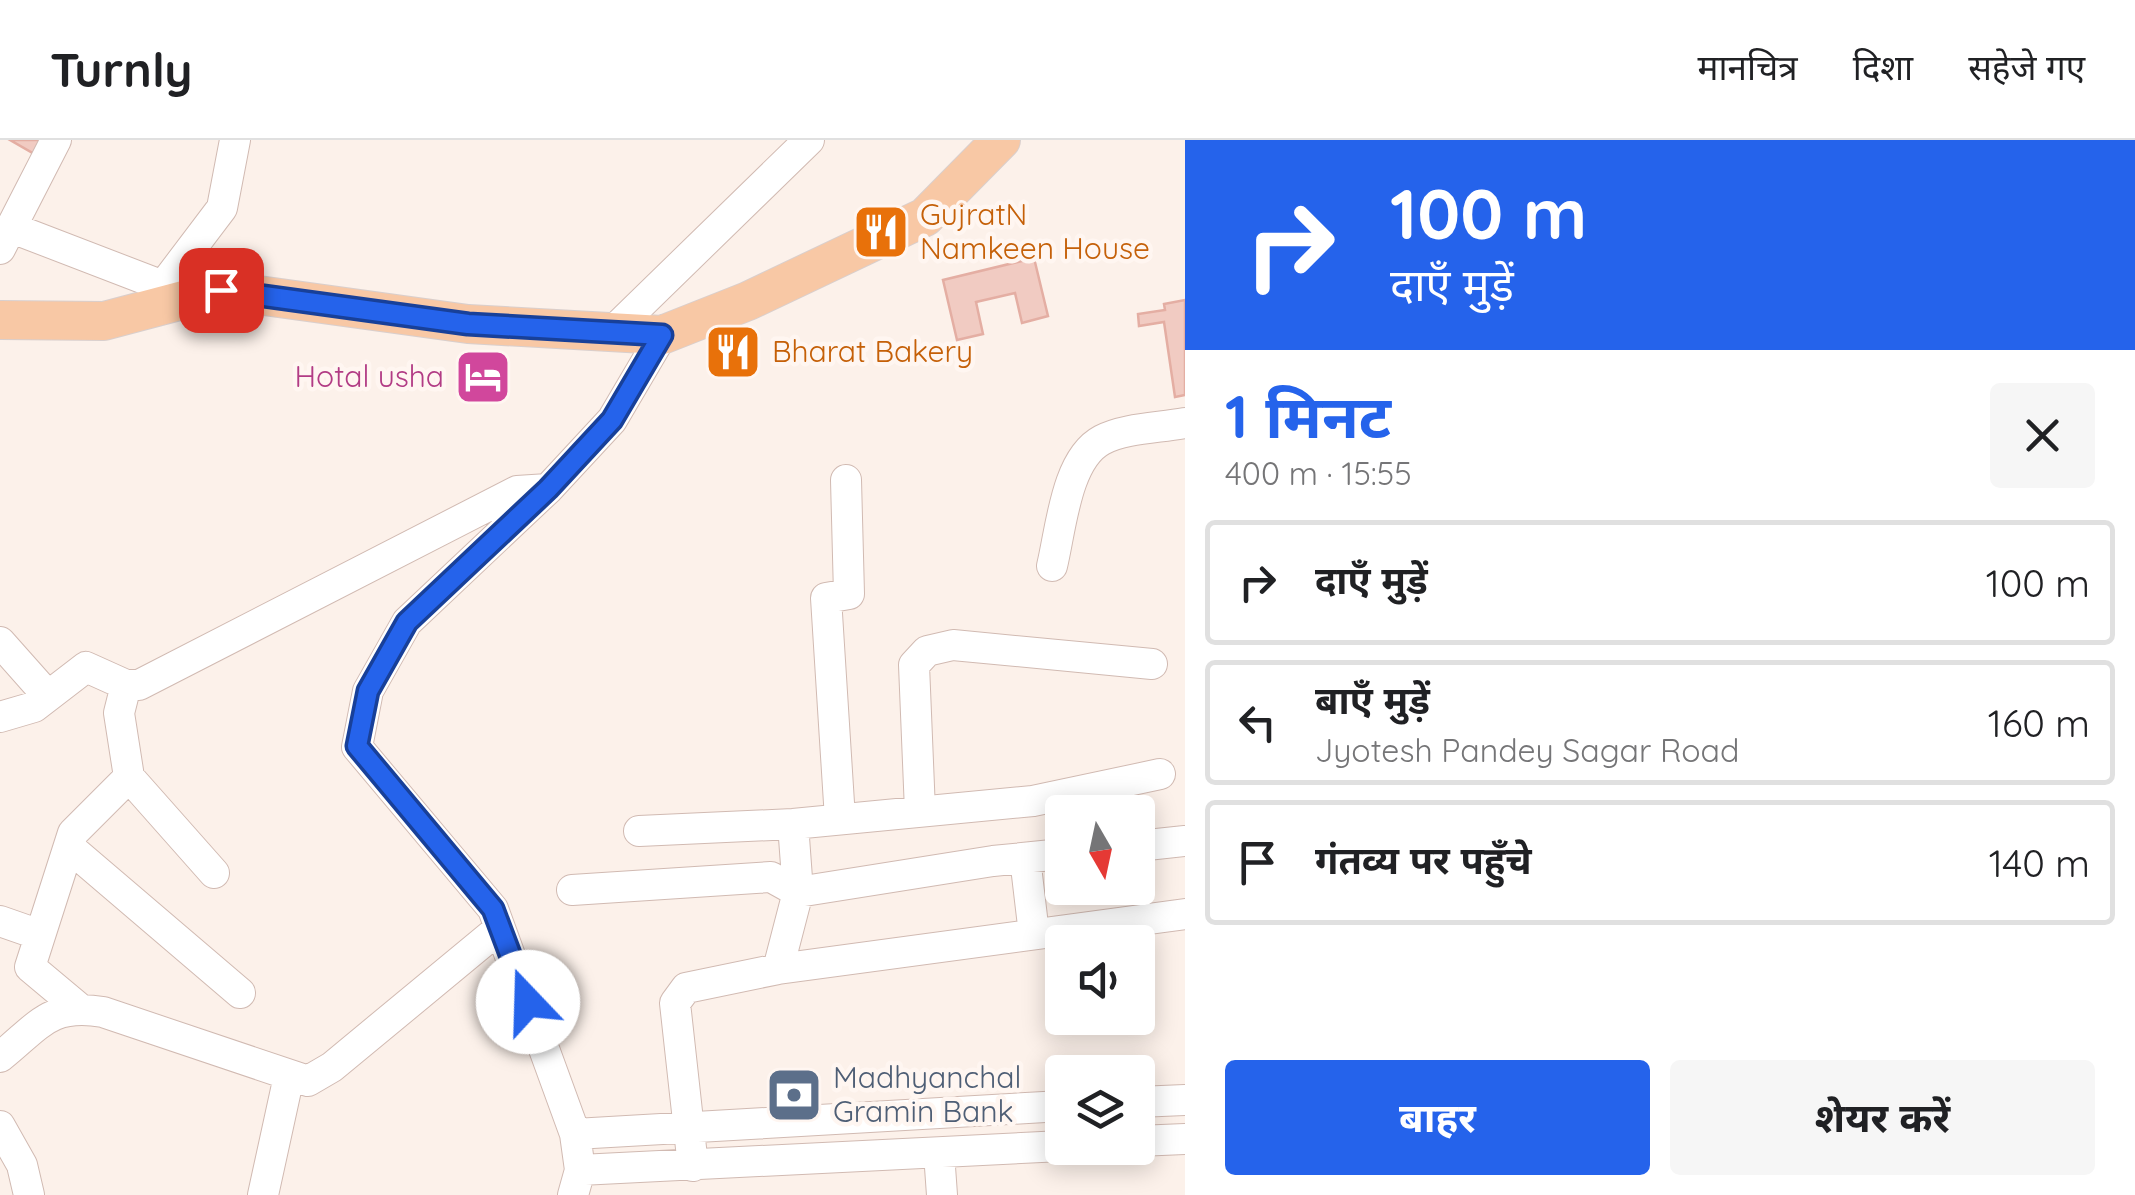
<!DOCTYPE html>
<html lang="hi">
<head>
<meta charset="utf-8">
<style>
  :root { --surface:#fff; --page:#f6f6f6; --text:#202124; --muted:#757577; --line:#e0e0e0; --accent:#2563eb }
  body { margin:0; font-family:Quicksand,"Noto Sans Devanagari",sans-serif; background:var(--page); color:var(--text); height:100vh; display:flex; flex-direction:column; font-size:38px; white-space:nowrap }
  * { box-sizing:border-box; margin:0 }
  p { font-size:32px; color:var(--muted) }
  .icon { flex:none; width:55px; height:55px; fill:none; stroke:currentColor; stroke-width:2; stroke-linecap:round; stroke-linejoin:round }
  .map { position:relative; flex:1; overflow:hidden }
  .panel { display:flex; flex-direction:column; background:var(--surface); width:950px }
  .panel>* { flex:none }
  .guide { background:#2563eb; color:#fff; overflow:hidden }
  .needle { width:65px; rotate:171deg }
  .fabs { position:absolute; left:1045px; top:655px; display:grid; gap:20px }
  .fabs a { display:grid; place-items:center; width:110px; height:110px; border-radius:10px; background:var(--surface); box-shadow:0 5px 25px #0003; font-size:50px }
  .pin { position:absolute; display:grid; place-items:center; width:85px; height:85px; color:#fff; margin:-42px; border-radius:20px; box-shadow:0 5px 15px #0006 }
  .me { position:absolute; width:110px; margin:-55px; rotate:339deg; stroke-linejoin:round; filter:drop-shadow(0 0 8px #0008) }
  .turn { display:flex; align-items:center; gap:35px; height:210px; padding:0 40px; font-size:45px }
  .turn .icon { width:130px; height:130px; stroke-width:2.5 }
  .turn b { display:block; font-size:70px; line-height:85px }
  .round { display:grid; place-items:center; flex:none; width:105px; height:105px; border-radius:10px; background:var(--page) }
  .head { display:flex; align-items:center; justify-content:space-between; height:170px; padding:0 40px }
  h1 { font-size:60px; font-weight:700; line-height:75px; color:var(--accent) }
  .primary-button { display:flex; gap:20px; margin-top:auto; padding:20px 40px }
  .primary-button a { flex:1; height:115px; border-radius:10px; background:var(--accent); color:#fff; font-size:40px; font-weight:700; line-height:115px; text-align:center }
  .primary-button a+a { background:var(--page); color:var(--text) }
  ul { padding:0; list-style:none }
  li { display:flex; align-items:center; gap:30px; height:125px; margin:0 20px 15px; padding:0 20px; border:5px solid var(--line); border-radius:10px }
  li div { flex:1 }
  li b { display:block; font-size:38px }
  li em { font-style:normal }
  header { display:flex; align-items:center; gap:60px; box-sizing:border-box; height:140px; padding:0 50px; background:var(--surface); border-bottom:2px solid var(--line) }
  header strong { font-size:48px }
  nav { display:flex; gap:55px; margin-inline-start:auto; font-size:35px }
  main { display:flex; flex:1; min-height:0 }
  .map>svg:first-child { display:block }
  .building { fill:#f1cbc2; stroke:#e4aea3; stroke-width:2.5 }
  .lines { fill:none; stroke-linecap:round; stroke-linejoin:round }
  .minor-casing { stroke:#d1bab2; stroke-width:32 }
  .major-casing { stroke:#d9cfcd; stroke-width:40 }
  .minor { stroke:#fff; stroke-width:30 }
  .major { stroke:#f8c8a5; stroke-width:38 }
  .route-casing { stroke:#184099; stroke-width:25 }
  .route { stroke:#2563eb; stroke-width:18 }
  .labels { text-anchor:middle; stroke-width:9; stroke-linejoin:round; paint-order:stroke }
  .food-label { font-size:30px; fill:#c56008; stroke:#fff6f1; text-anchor:start }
  .hotel-label { font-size:30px; fill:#b23c85; stroke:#fff6f1; text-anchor:end }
  .service-label { font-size:30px; fill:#4e5e75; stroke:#fff6f1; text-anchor:start }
</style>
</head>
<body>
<header>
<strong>Turnly</strong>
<nav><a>मानचित्र</a><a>दिशा</a><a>सहेजे गए</a></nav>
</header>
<main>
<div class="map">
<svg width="1185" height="1055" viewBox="0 0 1185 1055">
  <rect width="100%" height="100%" fill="#fcf1ea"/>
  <path class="building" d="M10,0H64L50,23Z
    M1034,118L1048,176L1022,183L1015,153L976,162L983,194L957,200L943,140Z
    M1185,160V255L1175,257L1164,182L1139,186L1138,174L1165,170L1164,164Z"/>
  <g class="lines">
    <g class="minor-casing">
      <path id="minor" d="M12,88L163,146
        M0,109L56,0
        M161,166L163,146L222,68L235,0
        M612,192L809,0
        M1052,426C1061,389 1066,319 1102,300C1125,288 1159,288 1185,283
        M0,502L48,556
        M126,545L119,573L129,637L214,733
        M0,577L34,567L86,527L126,545H139L517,351L548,349
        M920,671L914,525L927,511L953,505L1152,524
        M840,679L826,458L849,454L846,340
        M639,691L793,684L1033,661L1160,634
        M1138,706L1185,701
        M69,707L240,853
        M1025,718L1034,794
        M572,750L771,737L798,752L993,721L1062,714
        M0,781L40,795
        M778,829L798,752L793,684
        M79,868L30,827L73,693L129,637
        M0,917C39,886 49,863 103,872L308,941L332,927L500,788
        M1138,962L1185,960
        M0,986L22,1025L29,1055
        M575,994L1062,966
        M1138,1001L1185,999
        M939,1013L942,1055
        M693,1026L675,863L686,848L778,829L1185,774
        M580,1030L1062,1006
        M263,1055L289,936
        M573,1055L580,1030L575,994L493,769L357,607L368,551L407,482L548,349L612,280L662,195"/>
    </g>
    <g class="major-casing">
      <path id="major" d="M0,180L104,181L221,150L468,184L662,195L748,161L925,77L1001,0"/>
    </g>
    <use href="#minor" class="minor"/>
    <use href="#major" class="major"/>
  </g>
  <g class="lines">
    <g class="route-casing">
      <path id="route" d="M221,150L468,184L662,195L612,280L548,349L407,482L368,551L357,606L493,769L528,862"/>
    </g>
    <use href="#route" class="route"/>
  </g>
  <defs>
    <g id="restaurant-square" transform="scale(2.875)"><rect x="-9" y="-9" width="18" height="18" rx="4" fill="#e8710a" stroke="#fff6f1"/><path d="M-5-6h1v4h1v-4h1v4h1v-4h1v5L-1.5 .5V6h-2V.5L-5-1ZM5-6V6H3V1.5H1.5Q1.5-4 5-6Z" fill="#fff"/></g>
    <g id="hotel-square" transform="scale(2.875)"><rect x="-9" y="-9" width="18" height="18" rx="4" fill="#d1479c" stroke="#fff6f1"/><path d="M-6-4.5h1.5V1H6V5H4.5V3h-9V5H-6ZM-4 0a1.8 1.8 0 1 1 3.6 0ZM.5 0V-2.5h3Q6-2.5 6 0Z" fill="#fff"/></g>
    <g id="bank-square" transform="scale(2.875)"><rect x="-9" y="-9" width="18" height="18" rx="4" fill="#5c6f8a" stroke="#fff6f1"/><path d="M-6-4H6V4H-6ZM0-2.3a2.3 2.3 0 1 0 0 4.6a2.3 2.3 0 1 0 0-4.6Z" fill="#fff"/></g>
  </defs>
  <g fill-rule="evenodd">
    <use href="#restaurant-square" x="881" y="92"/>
    <use href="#restaurant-square" x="733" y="212"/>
    <use href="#hotel-square" x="483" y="237"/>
    <use href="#bank-square" x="794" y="955"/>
  </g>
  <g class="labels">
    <g class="food-label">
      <text x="920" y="85">GujratN<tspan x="920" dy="34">Namkeen House</tspan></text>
      <text x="772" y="222">Bharat Bakery</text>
    </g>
    <g class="hotel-label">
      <text x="444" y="247">Hotal usha</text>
    </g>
    <g class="service-label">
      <text x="833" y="948">Madhyanchal<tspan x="833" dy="34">Gramin Bank</tspan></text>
    </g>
  </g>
</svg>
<div class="fabs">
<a><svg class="needle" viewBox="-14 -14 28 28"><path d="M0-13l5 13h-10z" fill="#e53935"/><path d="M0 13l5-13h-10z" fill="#757577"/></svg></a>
<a><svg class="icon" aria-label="sound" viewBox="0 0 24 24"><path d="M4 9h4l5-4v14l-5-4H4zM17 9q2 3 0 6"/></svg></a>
<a><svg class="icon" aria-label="layers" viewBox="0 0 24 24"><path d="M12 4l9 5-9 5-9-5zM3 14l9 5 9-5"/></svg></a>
</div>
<div class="pin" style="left:221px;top:150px;background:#d93025"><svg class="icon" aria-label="arrive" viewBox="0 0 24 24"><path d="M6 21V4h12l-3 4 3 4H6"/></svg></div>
<svg class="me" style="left:528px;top:862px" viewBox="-20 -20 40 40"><circle r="19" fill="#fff"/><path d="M0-13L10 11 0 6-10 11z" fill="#2563eb"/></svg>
</div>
<section class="panel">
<div class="guide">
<div class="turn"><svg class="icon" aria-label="right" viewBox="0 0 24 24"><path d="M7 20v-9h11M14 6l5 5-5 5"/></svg><div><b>100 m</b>दाएँ मुड़ें</div></div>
</div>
<div class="head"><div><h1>1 मिनट</h1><p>400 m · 15:55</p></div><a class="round"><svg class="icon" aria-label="close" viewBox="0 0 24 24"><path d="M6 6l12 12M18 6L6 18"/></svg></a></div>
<ul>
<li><svg class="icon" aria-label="right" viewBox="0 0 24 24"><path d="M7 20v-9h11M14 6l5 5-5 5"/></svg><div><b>दाएँ मुड़ें</b></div><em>100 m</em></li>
<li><svg class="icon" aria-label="left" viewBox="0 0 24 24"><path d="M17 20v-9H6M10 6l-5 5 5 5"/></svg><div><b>बाएँ मुड़ें</b><p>Jyotesh Pandey Sagar Road</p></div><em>160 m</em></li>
<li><svg class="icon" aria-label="arrive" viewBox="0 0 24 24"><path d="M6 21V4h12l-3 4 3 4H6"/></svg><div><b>गंतव्य पर पहुँचे</b></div><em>140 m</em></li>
</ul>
<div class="primary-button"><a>बाहर</a><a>शेयर करें</a></div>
</section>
</main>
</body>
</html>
